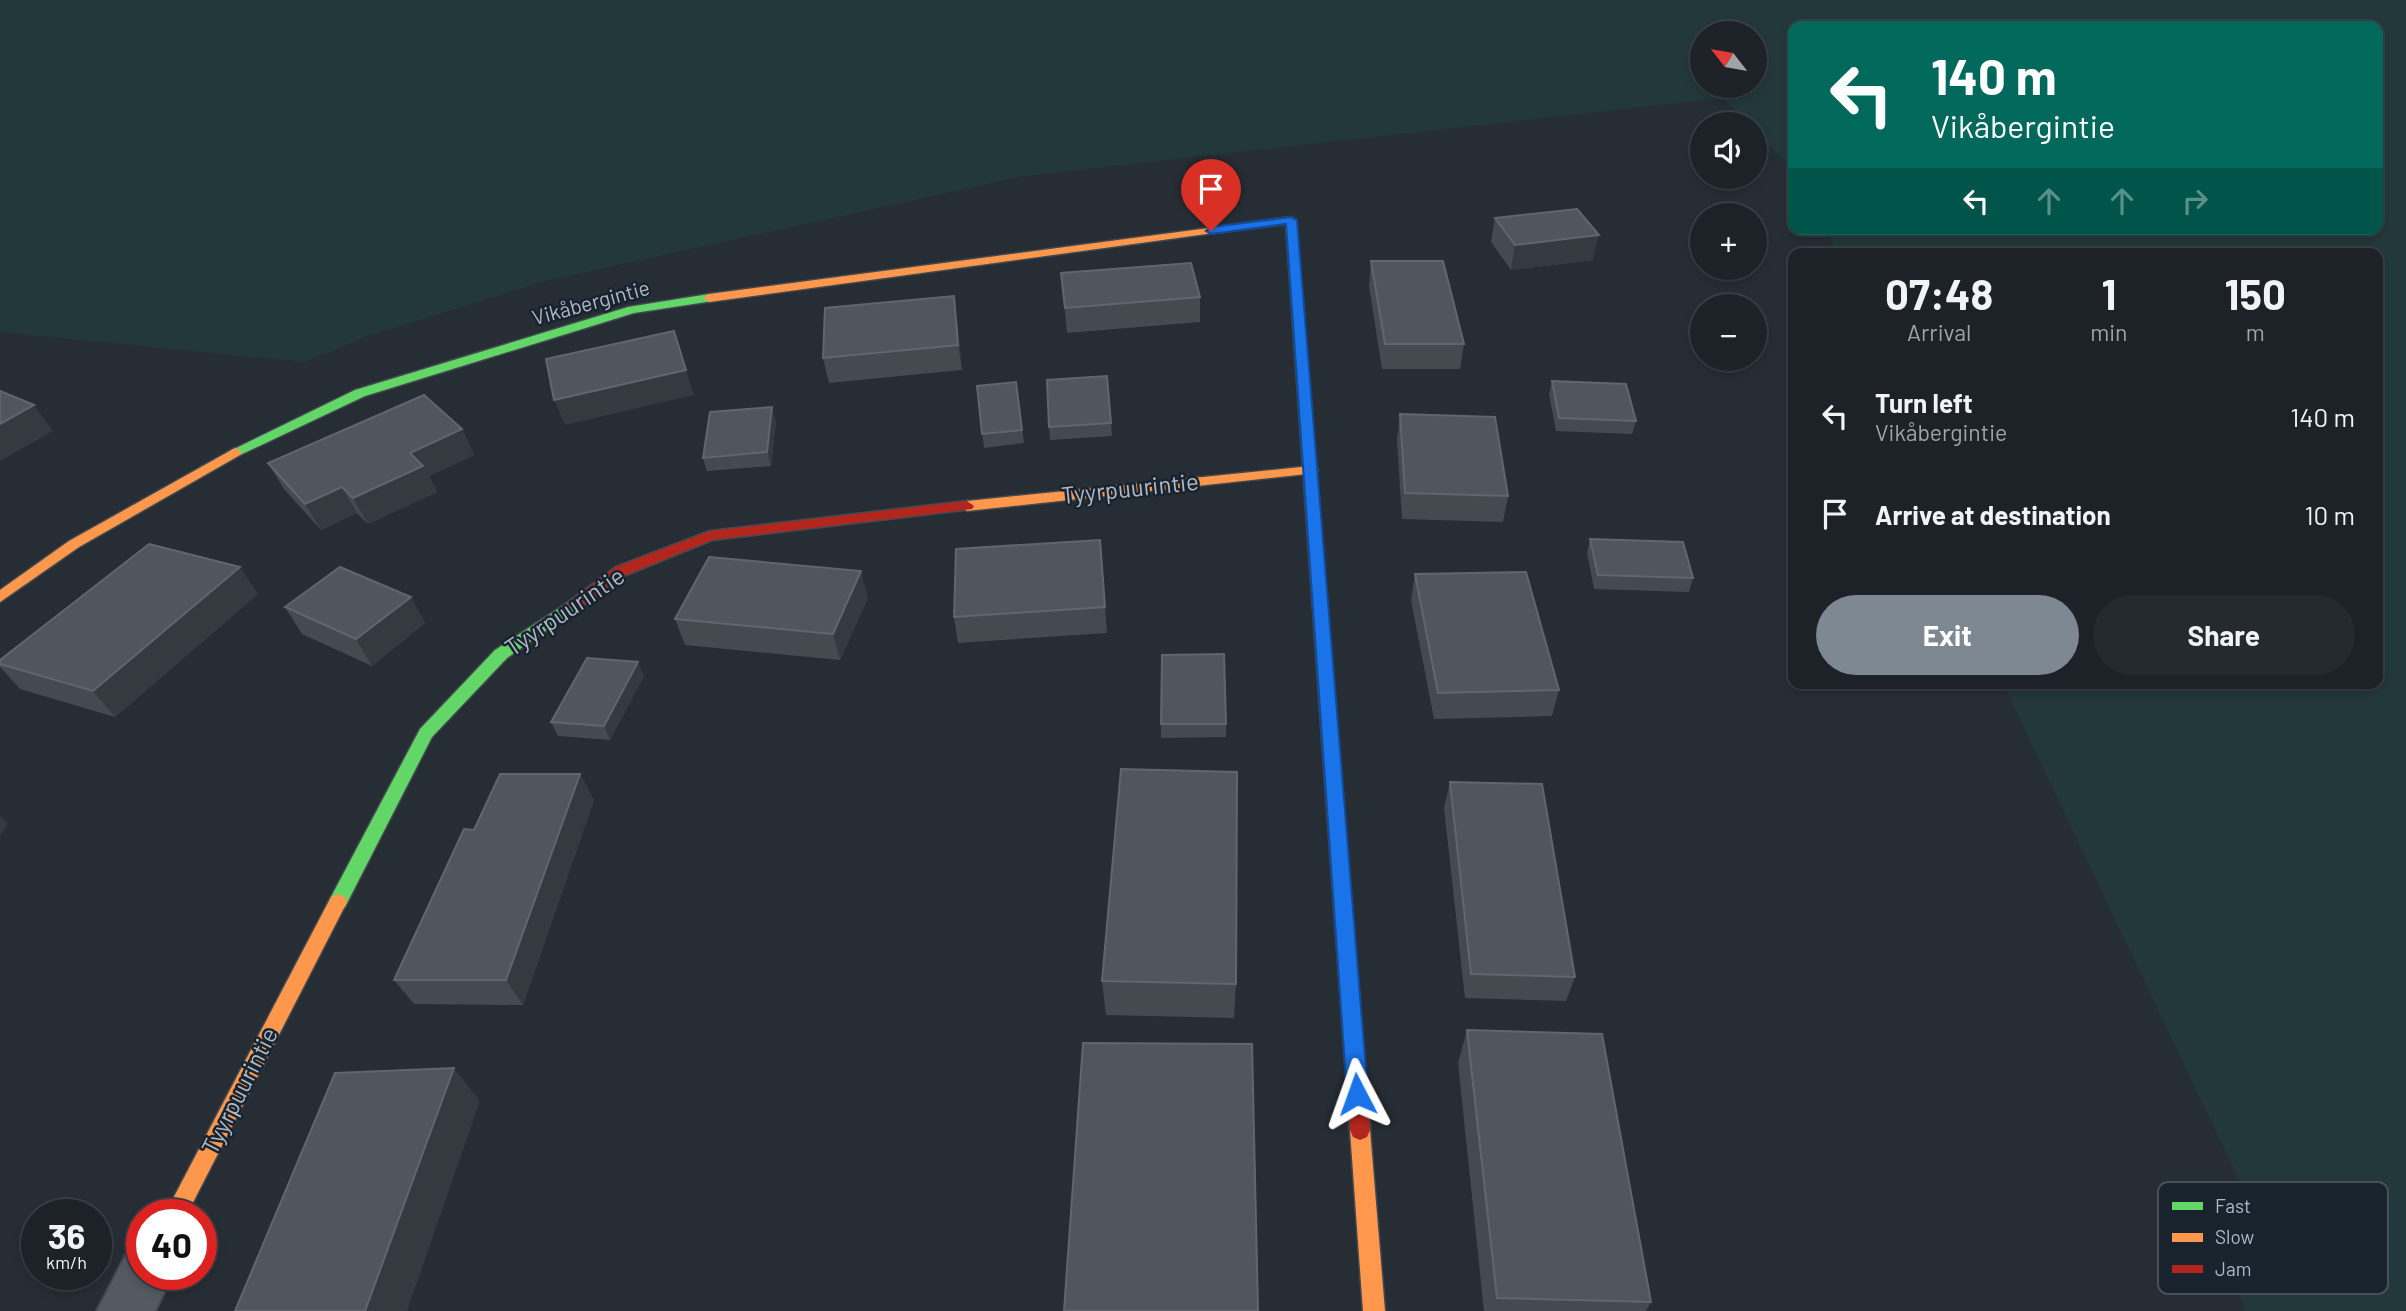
<!DOCTYPE html>
<html lang="en">
<head>
<meta charset="utf-8">
<style>
  :root { --surface:#1c2227; --page:#252a2f; --text:#f1f3f6; --muted:#a0a4a7; --line:#3a3f44; --accent:#7e8893 }
  body { margin:0; font-family:Barlow,sans-serif; background:var(--page); color:var(--text); height:100vh; display:flex; flex-direction:column; font-size:26px; white-space:nowrap }
  * { box-sizing:border-box; margin:0 }
  p { font-size:23px; color:var(--muted) }
  .icon { flex:none; width:38px; height:38px; fill:none; stroke:currentColor; stroke-width:2; stroke-linecap:round; stroke-linejoin:round }
  .map { position:relative; flex:1; overflow:hidden }
  .drawer { position:absolute; left:1788px; top:248px; width:595px; height:441px; display:flex; flex-direction:column; background:var(--surface); border-radius:14px; box-shadow:0 4px 10px #0003,0 0 0 2px var(--line) }
  .drawer>* { flex:none }
  .banner { position:absolute; left:1788px; top:21px; width:595px; height:214px; border-radius:14px; box-shadow:0 4px 10px #0003,0 0 0 2px var(--line); background:#00695c; color:#fff; overflow:hidden }
  .needle { width:46px; rotate:301deg }
  .controls { position:absolute; left:1690px; top:21px; display:grid; gap:14px }
  .controls a { display:grid; place-items:center; width:77px; height:77px; border-radius:50%; background:var(--surface); box-shadow:0 4px 10px #0003,0 0 0 2px var(--line); font-size:35px }
  .speed { position:absolute; left:21px; top:1199px; display:flex; gap:14px; font-size:35px; font-weight:700; text-align:center }
  .speed>* { display:grid; place-content:center; width:91px; height:91px; border-radius:50%; background:var(--surface); box-shadow:0 4px 10px #0003,0 0 0 2px var(--line); line-height:1 }
  .speed small { font-size:18px; font-weight:400 }
  .speed .limit { border:10px solid #d22; background:#fff; color:#111 }
  .pin { position:absolute; display:grid; place-items:center; width:60px; height:60px; color:#fff; margin:-72px -30px; border-radius:50% 50% 50% 0; rotate:-45deg; box-shadow:0 0 7px #0007 }
  .pin .icon { rotate:45deg }
  .me { position:absolute; width:77px; margin:-38px; rotate:356deg; stroke-linejoin:round; filter:drop-shadow(0 0 5px #0008) }
  .turn { display:flex; align-items:center; gap:24px; height:147px; padding:0 28px; font-size:32px }
  .turn .icon { width:91px; height:91px; stroke-width:2.5 }
  .turn b { display:block; font-size:49px; line-height:60px }
  .lanes { display:flex; align-items:center; height:66px; padding:0 28px; background:#0003; justify-content:center; gap:35px; direction:ltr }
  .lanes .off { opacity:.35 }
  .eta { display:flex; justify-content:space-evenly; align-items:center; height:119px; text-align:center }
  .eta b { font-size:42px; font-weight:700; line-height:49px }
  .primary-button { display:flex; gap:14px; margin-top:auto; padding:14px 28px }
  .primary-button a { flex:1; height:80px; border-radius:42px; background:var(--accent); color:#fff; font-size:28px; font-weight:700; line-height:80px; text-align:center }
  .primary-button a+a { background:var(--page); color:var(--text) }
  ul { padding:0; list-style:none }
  li { display:flex; align-items:center; gap:21px; height:98px; padding:0 28px }
  li div { flex:1 }
  li b { display:block; font-size:26px }
  li em { font-style:normal }
  .map>svg:first-child { display:block }
  .green { fill:#23383a; fill-rule:evenodd }
  .lines { fill:none; stroke-linecap:round; stroke-linejoin:round }
  .street-casing { stroke:#44494f; stroke-width:4 }
  .fast-casing { stroke:#44494f; stroke-width:3 }
  .slow-casing { stroke:#44494f; stroke-width:3 }
  .jam-casing { stroke:#44494f; stroke-width:3 }
  .street { fill:#555a62; fill-rule:evenodd }
  .fast { fill:#63d668; fill-rule:evenodd }
  .slow { fill:#ff974d; fill-rule:evenodd }
  .jam { fill:#b3261e; fill-rule:evenodd }
  .wall { fill:#454a51 }
  .shaded-wall { fill:#343a40 }
  .building { fill:#50565d; stroke:#5f666e; stroke-width:2 }
  .route { fill:#1a73e8; stroke:#114b97; stroke-width:2 }
  .labels { text-anchor:middle; stroke-width:5; stroke-linejoin:round; paint-order:stroke }
  .far-street-label { font-size:21px; fill:#aeb9c6; stroke:#19232e }
  .street-label { font-size:24px; fill:#aeb9c6; stroke:#19232e }
  .key { fill:#19232e; stroke:#46505c; stroke-width:2 }
  .key-label { font-size:19px; fill:#aeb9c6 }
</style>
</head>
<body>
<div class="map">
<svg width="2406" height="1311" viewBox="0 0 2406 1311">
  <rect width="100%" height="100%" fill="#262d34"/>
  <path class="green" d="M0,0H2406V1311H2246L2228,1268L2258,1220L2003,684H2378V254H1835L1833,244L1825,229H2378V26H1794V171L1755,131V124H1749L1723,98L1024,176L545,281L368,336L305,362L0,332ZM1703,33H1755V86H1703Z"/>
  <g class="lines">
    <g class="street-casing">
      <path id="street" d="M142,1248V1274H173L155,1311H97L126,1255Z"/>
    </g>
    <g class="fast-casing">
      <path id="fast" d="M1291,217L1296,220L1338,739L1336,743H1324L1322,739L1286,224L1239,230L1233,227L1239,224Z
        M709,294L715,298L713,301L634,313L365,396L240,455H230L228,452L355,390L628,307Z
        M575,598L580,599L583,603L580,607L507,658L432,737L345,907L338,910L331,907L329,902L331,897L420,729L495,650Z"/>
    </g>
    <g class="slow-casing">
      <path id="slow" d="M1239,224L1243,225V229L709,302L703,298L709,294Z
        M235,448L242,452L240,455L79,547L0,602V590L69,541Z
        M1311,466L1316,467L1318,470L1316,473L967,511L960,506L967,501Z
        M338,894L345,897L347,902L187,1214H165L331,897Z
        M1360,1120L1367,1123L1370,1130L1385,1311H1363L1350,1130L1353,1123Z"/>
    </g>
    <g class="jam-casing">
      <path id="jam" d="M967,501L974,506L972,509L712,540L626,575L580,607H570L567,603L616,567L710,531Z
        M1330,733L1336,735L1338,739L1370,1130L1367,1137L1360,1140L1353,1137L1350,1130L1322,739L1324,735Z"/>
    </g>
    <use href="#street" class="street"/>
    <use href="#fast" class="fast"/>
    <use href="#slow" class="slow"/>
    <use href="#jam" class="jam"/>
  </g>
  <path class="wall" d="M1495,218L1593,260L1511,270L1491,242Z
    M1371,261L1464,344L1460,369H1382L1369,286Z
    M1061,273L1200,297V322L1067,333Z
    M957,321L962,370L829,383L823,358Z
    M1552,381L1636,421L1632,434L1556,431L1549,394Z
    M1016,382L1024,443L984,448L977,386Z
    M1400,414L1508,496L1503,522L1402,519L1397,440Z
    M776,421L771,466L707,471L703,458Z
    M1111,423L1112,436L1050,440L1049,427Z
    M462,429L474,455L429,476L437,492L368,524L357,513L321,530L284,489L268,463Z
    M1590,539L1693,578L1689,592L1594,589L1587,553Z
    M1100,540L1107,633L958,643L954,617Z
    M1415,574L1559,690L1552,716L1434,719L1411,600Z
    M258,594L115,717L20,689L0,667V660Z
    M411,597L425,623L372,666L302,634L285,607Z
    M868,598L840,660L685,645L675,619Z
    M644,676L610,740L558,736L551,722Z
    M1161,724H1226V737L1161,738Z
    M580,774L594,800L523,1005L414,1004L394,980L474,830Z
    M1450,782L1575,977L1566,1001L1465,998L1444,808Z
    M1102,981L1236,984L1234,1018L1106,1015Z
    M1467,1030L1651,1302L1646,1311H1484L1458,1063Z"/>
  <path class="shaded-wall" d="M1599,235L1593,260L1511,270L1515,245Z
    M954,296L957,321L962,370L958,345Z
    M686,370L694,395L565,425L554,400Z
    M34,405L53,431L0,461V424Z
    M772,407L776,421L771,466L767,452Z
    M462,429L474,455L429,476L437,492L368,524L353,498L410,453Z
    M342,487L357,513L321,530L305,504Z
    M240,567L258,594L115,717L93,691Z
    M861,571L868,598L840,660L833,634Z
    M411,597L425,623L372,666L356,639Z
    M638,662L644,676L610,740L604,726Z
    M580,774L594,800L523,1005L506,980Z
    M0,816L8,824L0,835Z
    M454,1068L480,1101L407,1311H365Z"/>
  <path class="building" d="M1577,209L1599,235L1515,245L1495,218Z
    M1371,261H1443L1464,344H1385Z
    M1191,263L1200,297L1065,308L1061,273Z
    M954,296L958,345L823,358L825,308Z
    M674,331L686,370L554,400L546,359Z
    M1107,376L1111,423L1049,427L1047,380Z
    M1552,381L1626,384L1636,421L1559,418Z
    M1016,382L1022,430L982,434L977,386Z
    M0,391L34,405L0,424Z
    M424,395L462,429L410,453L423,466L353,498L342,487L305,504L268,463Z
    M772,407L767,452L703,458L710,412Z
    M1400,414L1495,417L1508,496L1405,493Z
    M1590,539L1683,542L1693,578L1598,575Z
    M1100,540L1105,607L954,617L956,549Z
    M149,544L240,567L93,691L0,664V660Z
    M709,557L861,571L833,634L675,619Z
    M340,567L411,597L356,639L285,607Z
    M1526,572L1559,690L1438,693L1415,574Z
    M1224,654L1226,724H1161L1162,655Z
    M587,658L638,662L604,726L551,722Z
    M1121,769L1237,772L1236,984L1102,981Z
    M500,774H580L506,980H394L464,829L474,830Z
    M1450,782L1542,784L1575,977L1471,974Z
    M1467,1030L1602,1034L1651,1302L1497,1298Z
    M1083,1043L1252,1044L1258,1311H1064Z
    M454,1068L365,1311H235L335,1073Z"/>
  <path class="route" d="M1291,217L1297,220L1368,1094L1365,1101L1357,1104L1350,1101L1347,1094L1286,224L1211,234L1206,231L1211,227Z"/>
  <g class="labels">
    <g class="far-street-label">
      <text transform="translate(591 303) rotate(-15)" y="7">Vikåbergintie</text>
    </g>
    <g class="street-label">
      <text transform="translate(1130 489) rotate(-6)" y="8">Tyyrpuurintie</text>
      <text transform="translate(565 612) rotate(-34)" y="8">Tyyrpuurintie</text>
      <text transform="translate(240 1091) rotate(-63)" y="8">Tyyrpuurintie</text>
    </g>
  </g>
  <rect x="2158" y="1182" width="230" height="112" rx="10" class="key"/>
  <rect x="2172" y="1202" width="31" height="8" fill="#63d668"/>
  <rect x="2172" y="1233" width="31" height="9" fill="#ff974d"/>
  <rect x="2172" y="1265" width="31" height="8" fill="#b3261e"/>
  <g class="key-label">
    <text x="2215" y="1213">Fast</text>
    <text x="2215" y="1244">Slow</text>
    <text x="2215" y="1276">Jam</text>
  </g>
</svg>
<div class="controls">
<a><svg class="needle" viewBox="-14 -14 28 28"><path d="M0-13l5 13h-10z" fill="#e53935"/><path d="M0 13l5-13h-10z" fill="#a0a4a7"/></svg></a>
<a><svg class="icon" aria-label="sound" viewBox="0 0 24 24"><path d="M4 9h4l5-4v14l-5-4H4zM17 9q2 3 0 6"/></svg></a>
<a>+</a>
<a>−</a>
</div>
<div class="speed"><div>36<small>km/h</small></div><div class="limit">40</div></div>
<div class="pin" style="left:1211px;top:231px;background:#d93025"><svg class="icon" aria-label="arrive" viewBox="0 0 24 24"><path d="M6 21V4h12l-3 4 3 4H6"/></svg></div>
<svg class="me" style="left:1357px;top:1094px" viewBox="-20 -20 40 40"><path d="M0-17L14 15 0 8-14 15z" fill="#1a73e8" stroke="#fff" stroke-width="4"/></svg>
<div class="banner">
<div class="turn"><svg class="icon" aria-label="left" viewBox="0 0 24 24"><path d="M17 20v-9H6M10 6l-5 5 5 5"/></svg><div><b>140 m</b>Vikåbergintie</div></div>
<div class="lanes"><svg class="icon" aria-label="left" viewBox="0 0 24 24"><path d="M17 20v-9H6M10 6l-5 5 5 5"/></svg><svg class="icon off" aria-label="ahead" viewBox="0 0 24 24"><path d="M12 20V5M6 11l6-6 6 6"/></svg><svg class="icon off" aria-label="ahead" viewBox="0 0 24 24"><path d="M12 20V5M6 11l6-6 6 6"/></svg><svg class="icon off" aria-label="right" viewBox="0 0 24 24"><path d="M7 20v-9h11M14 6l5 5-5 5"/></svg></div>
</div>
<section class="drawer">
<div class="eta">
<div><b>07:48</b><p>Arrival</p></div>
<div><b>1</b><p>min</p></div>
<div><b>150</b><p>m</p></div>
</div>
<ul>
<li><svg class="icon" aria-label="left" viewBox="0 0 24 24"><path d="M17 20v-9H6M10 6l-5 5 5 5"/></svg><div><b>Turn left</b><p>Vikåbergintie</p></div><em>140 m</em></li>
<li><svg class="icon" aria-label="arrive" viewBox="0 0 24 24"><path d="M6 21V4h12l-3 4 3 4H6"/></svg><div><b>Arrive at destination</b></div><em>10 m</em></li>
</ul>
<div class="primary-button"><a>Exit</a><a>Share</a></div>
</section>
</div>
</body>
</html>
